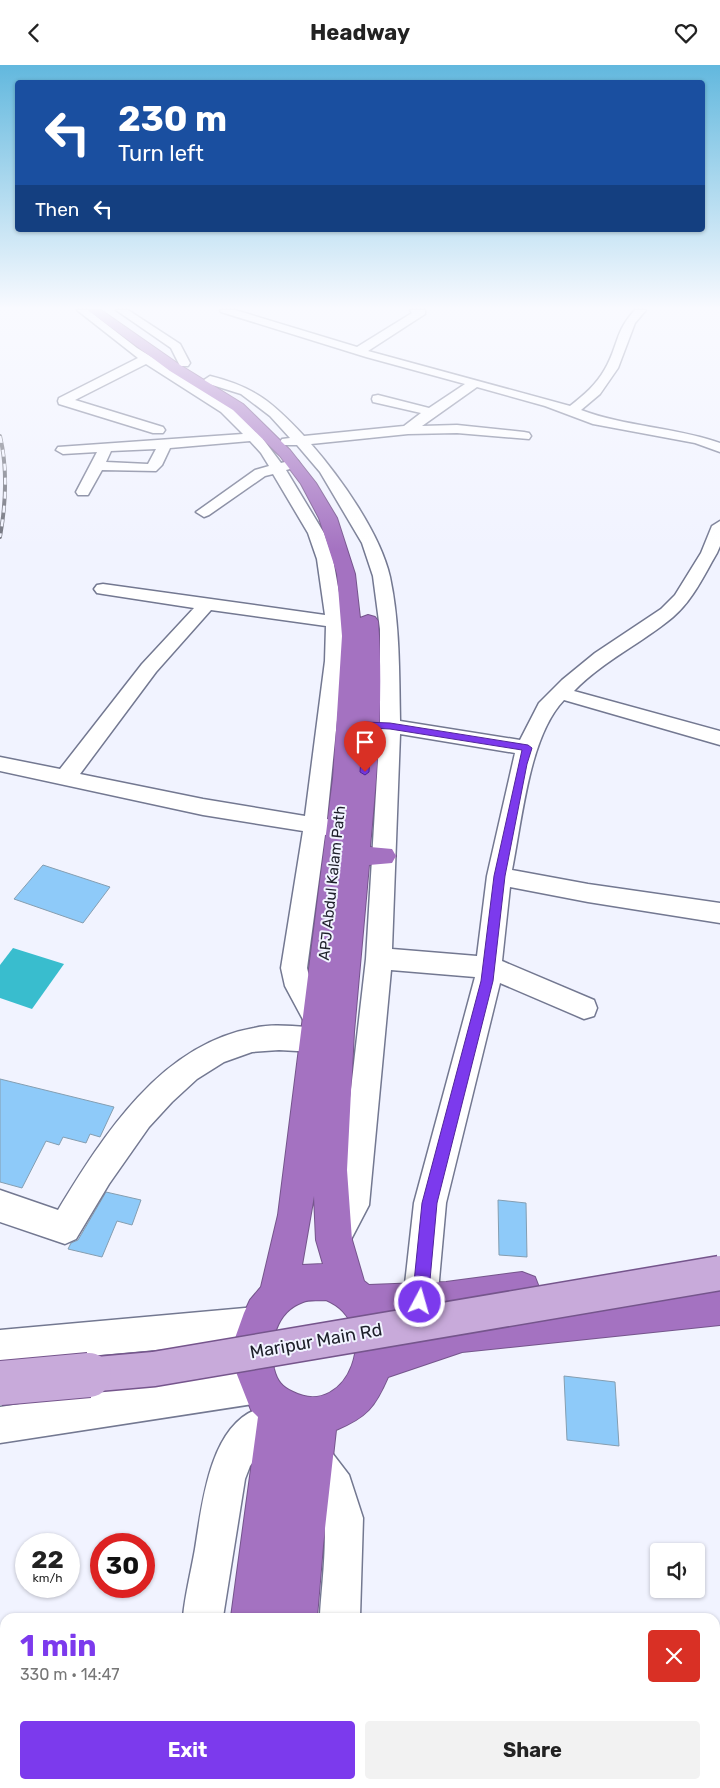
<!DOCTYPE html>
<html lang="en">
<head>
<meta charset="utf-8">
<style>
  :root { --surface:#fff; --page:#f2f2f2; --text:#222; --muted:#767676; --accent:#7c3aed }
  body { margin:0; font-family:Rubik,sans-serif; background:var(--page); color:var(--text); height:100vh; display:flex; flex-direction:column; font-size:19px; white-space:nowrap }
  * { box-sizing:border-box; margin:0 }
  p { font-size:16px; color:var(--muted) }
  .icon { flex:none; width:28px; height:28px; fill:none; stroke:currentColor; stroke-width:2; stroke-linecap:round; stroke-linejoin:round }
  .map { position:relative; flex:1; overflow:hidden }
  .side { position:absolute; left:0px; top:1548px; width:720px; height:176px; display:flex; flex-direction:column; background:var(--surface); border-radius:15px 15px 0 0; box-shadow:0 1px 4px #0004 }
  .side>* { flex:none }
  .guide { position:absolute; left:15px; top:15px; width:690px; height:152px; border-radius:5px; box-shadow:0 1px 4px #0004; background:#1a4fa0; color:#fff; overflow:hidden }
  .controls { position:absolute; left:650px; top:1478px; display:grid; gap:10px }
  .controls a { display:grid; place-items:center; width:55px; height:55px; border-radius:5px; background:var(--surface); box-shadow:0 1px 4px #0004; font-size:25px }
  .speed { position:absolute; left:15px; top:1468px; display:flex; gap:10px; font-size:25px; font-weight:700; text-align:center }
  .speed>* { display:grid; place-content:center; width:65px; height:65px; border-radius:50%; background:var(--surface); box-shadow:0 1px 4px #0004; line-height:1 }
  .speed small { font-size:12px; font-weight:400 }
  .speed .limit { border:8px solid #d22; background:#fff; color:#111 }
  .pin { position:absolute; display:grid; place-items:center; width:42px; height:42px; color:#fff; margin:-51px -21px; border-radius:50% 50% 50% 0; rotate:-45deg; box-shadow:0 0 5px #0007 }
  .pin .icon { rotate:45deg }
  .me { position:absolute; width:55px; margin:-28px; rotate:6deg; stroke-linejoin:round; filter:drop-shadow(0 0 4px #0008) }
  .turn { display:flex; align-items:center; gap:18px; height:105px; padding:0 20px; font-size:22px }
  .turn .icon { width:65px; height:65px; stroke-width:2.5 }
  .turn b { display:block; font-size:35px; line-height:42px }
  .then { display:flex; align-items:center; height:48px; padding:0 20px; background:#0003; gap:10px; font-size:19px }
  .round { display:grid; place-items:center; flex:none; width:52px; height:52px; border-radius:5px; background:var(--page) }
  .summary { display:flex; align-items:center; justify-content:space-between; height:85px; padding:0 20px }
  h1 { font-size:30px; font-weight:700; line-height:38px; color:var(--accent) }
  .action { display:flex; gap:10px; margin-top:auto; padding:10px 20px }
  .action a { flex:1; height:58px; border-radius:5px; background:var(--accent); color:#fff; font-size:20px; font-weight:700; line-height:58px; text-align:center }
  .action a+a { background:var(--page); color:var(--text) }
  header { display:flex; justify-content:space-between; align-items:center; height:65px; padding:0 20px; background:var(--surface); font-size:22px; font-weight:700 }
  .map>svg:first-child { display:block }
  .water { fill:#39bdce }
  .building { fill:#8ecaf9; stroke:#859eb1 }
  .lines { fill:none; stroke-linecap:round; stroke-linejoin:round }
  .minor-casing { stroke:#737891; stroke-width:3 }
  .highway-casing { stroke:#75558c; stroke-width:2 }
  .minor { fill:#fff; fill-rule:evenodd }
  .highway { fill:#a472c1; fill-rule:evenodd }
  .rail-casing { stroke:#6f717c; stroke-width:4 }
  .rail { stroke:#f1f3ff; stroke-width:2.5; stroke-dasharray:7; stroke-linecap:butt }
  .major-bridge-far1-casing { stroke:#75558c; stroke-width:37; stroke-linecap:butt }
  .major-bridge-casing { stroke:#75558c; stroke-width:46; stroke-linecap:butt }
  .major-bridge-far1 { stroke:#c8aada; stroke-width:34 }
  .major-bridge { stroke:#c8aada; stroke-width:44 }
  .route { fill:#7c3aed; stroke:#51269a }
  .labels { text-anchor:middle; stroke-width:4; stroke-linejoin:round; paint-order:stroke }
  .street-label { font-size:15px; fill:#1d1f29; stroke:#f1f3ff }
  .near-street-label { font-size:18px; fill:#1d1f29; stroke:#f1f3ff }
</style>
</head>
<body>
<header><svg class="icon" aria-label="back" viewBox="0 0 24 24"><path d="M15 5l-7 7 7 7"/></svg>Headway<svg class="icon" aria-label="heart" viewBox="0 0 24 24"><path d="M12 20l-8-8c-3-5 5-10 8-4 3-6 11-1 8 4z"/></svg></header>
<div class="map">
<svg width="720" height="1723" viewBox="0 0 720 1723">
  <rect width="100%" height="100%" fill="#f1f3ff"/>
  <path class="water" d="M13,883L64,899L32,944L0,933V900Z"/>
  <path class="building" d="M43,800L110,822L83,858L14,834Z
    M0,1014L114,1042L100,1072L90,1069L86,1078L63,1072L59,1080L46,1076L22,1123L0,1117Z
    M106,1127L141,1135L132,1160L117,1156L102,1192L68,1184L71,1178L78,1175Z
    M498,1135L526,1138L527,1192L499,1190Z
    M564,1311L615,1317L619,1381L567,1375Z"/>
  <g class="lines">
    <g class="minor-casing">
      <path id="minor" d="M77,245H88L137,283L231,341L256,367H269L271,370L269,373L263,374L281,398L293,395L298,396L300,399L298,402L286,405L324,468L333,494L343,550L357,552L360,556L357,560L344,561L343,596L327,754L339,757L342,763L339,769L325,770L307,903L311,919L331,955L327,963L321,965L325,966L329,975L325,984L315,987L279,985L252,987L224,997L197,1014L172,1037L149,1062L109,1119L76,1174L65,1179L0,1157V1125L58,1145C103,1071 161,979 254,963C271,959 289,961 307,962L285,921L281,903L303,766L203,750L0,706V692L60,704L142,599L194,543L103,529L97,528L94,524L97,520L103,519L325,550L317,494L308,468L273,409L265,411L209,450L204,452L196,447L255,405L269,401L261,388L250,376L170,383L162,400L156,406L102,405L88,430H78L76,427L97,387L63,389L56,385L58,382L243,369L221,347L146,299L75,335L163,362L165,365L163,368H153L59,339L58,336L59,333L138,293ZM156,384L148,399L106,397L111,386ZM211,545L326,561L325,596L305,751L203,734L80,709L156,607Z
        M116,245H128L180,279L190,298L188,301H180L171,283Z
        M220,245H235L357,282L412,248L410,245H425V249L368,286L570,341C584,330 596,320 605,304C618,282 615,266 635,245H646L635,258L618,303L600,329L581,345C626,362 675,362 720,378V387L695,378L593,359L545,341L477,322L422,361L457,360L524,367L529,368L531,371L529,374L457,368L408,369L311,379C340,412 380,468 390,512C400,559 399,608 400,656L520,675L539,638L562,615L595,588L661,544L675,530L701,488L712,461L720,456V481L717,488C704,510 693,535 673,552C642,578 603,596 574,626L720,666V680L564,635C529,671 522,756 512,805L588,819L720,838V858L588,837L510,822L502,896L594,935L597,943L594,951L584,954L500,918L446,1138L437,1237L432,1249L420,1254L408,1249L403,1237L414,1138L475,912L391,905L369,1140L345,1186L334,1191L323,1186L318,1175L338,1137L366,894L380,661V564L373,511L362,478L320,407L297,380H282L280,377L282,374L290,373L270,351L241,329L206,318L204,315L210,311C255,322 273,338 304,371L404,361L421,348L373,337L372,334L373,331L378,330L429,343L465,319L366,292L221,247ZM400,669L515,688L487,811L477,891L392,884Z
        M257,1242L269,1247L274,1259L269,1271L257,1276L0,1299V1265Z
        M260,1302L273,1307L278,1320L273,1333L260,1338L0,1378V1342Z
        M255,1345H277L290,1350L295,1363L290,1376L277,1381H264L250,1401L245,1414L223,1552H183C185,1530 191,1507 195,1484C202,1441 209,1364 255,1345Z
        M313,1374L326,1380L349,1410L363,1453L360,1552H320C321,1523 331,1456 319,1432C313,1418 301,1408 294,1393L300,1380Z
        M155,1719H199V1723H155Z
        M309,1719H353V1723H309Z"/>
    </g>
    <g class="highway-casing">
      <path id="highway" d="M88,245H101L180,300L243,339L290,385L316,418L337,453L355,509L360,553L368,550L375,552L378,556C384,631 377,706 370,782L392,784L396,791L392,798L369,800L354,967L347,1105L352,1175L364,1216L369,1220L446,1217L522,1207L535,1212L540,1225L535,1238L524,1243L720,1222V1260L462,1287L388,1312C375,1342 367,1352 336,1365L323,1481L317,1552H231L258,1352L251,1345L236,1307L234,1276L244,1248L250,1235L261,1222L278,1150L333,713L342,571L337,509L319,453L301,419L280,391L233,345L170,306ZM314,1131L316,1175L323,1199L302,1200ZM326,1235C384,1259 348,1355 293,1327C282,1322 277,1316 274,1304C269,1279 275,1247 303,1237C310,1234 318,1236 326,1235ZM445,1255L393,1272L389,1257Z
        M209,1719H307V1723H209Z"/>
    </g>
    <use href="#minor" class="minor"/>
    <use href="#highway" class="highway"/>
    <g class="rail-casing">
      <path id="rail" d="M0,371C8,405 6,438 0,472"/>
    </g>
    <use href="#rail" class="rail"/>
    <g class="major-bridge-far1-casing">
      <path id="major-bridge-far1" d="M75,1311L154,1304L720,1208"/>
    </g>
    <g class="major-bridge-casing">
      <path id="major-bridge" d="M0,1318L89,1310"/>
    </g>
    <use href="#major-bridge-far1" class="major-bridge-far1"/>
    <use href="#major-bridge" class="major-bridge"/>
  </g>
  <linearGradient id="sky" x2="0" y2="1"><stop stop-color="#62b8de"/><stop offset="0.5" stop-color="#f9faff"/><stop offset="1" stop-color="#f9faff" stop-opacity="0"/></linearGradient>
  <rect width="720" height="486" fill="url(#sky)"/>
  <path class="route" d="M364,657L390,658L528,680L532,683L527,699L505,811L493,916L437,1138L428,1237L425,1242L420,1244L414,1242L412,1237L422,1138L481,916L494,811L522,685L390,664L371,663L369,707L365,710L360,707Z"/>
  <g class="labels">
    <g class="street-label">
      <text transform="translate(332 818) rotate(-84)" y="5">APJ Abdul Kalam Path</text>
    </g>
    <g class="near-street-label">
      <text transform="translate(316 1276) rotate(-10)" y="6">Maripur Main Rd</text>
    </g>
  </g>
</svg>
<div class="controls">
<a><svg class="icon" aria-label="sound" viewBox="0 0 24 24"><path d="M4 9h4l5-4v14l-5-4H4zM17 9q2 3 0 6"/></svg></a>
</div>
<div class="speed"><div>22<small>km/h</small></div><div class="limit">30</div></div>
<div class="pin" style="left:365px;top:707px;background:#d93025"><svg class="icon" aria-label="arrive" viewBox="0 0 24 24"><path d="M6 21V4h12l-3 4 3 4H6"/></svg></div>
<svg class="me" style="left:420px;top:1237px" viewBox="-20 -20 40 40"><circle r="17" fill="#7c3aed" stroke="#fff" stroke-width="3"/><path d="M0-11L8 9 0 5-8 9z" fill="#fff"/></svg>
<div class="guide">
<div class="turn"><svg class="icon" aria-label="left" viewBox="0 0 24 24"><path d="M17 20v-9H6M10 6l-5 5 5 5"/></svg><div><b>230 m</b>Turn left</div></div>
<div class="then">Then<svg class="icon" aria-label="left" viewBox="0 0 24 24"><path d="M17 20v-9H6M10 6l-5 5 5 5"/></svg></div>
</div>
<section class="side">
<div class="summary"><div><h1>1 min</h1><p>330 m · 14:47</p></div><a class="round" style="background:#d93025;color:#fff"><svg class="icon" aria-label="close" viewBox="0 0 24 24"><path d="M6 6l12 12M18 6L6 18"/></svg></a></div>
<div class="action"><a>Exit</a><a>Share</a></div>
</section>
</div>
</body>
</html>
